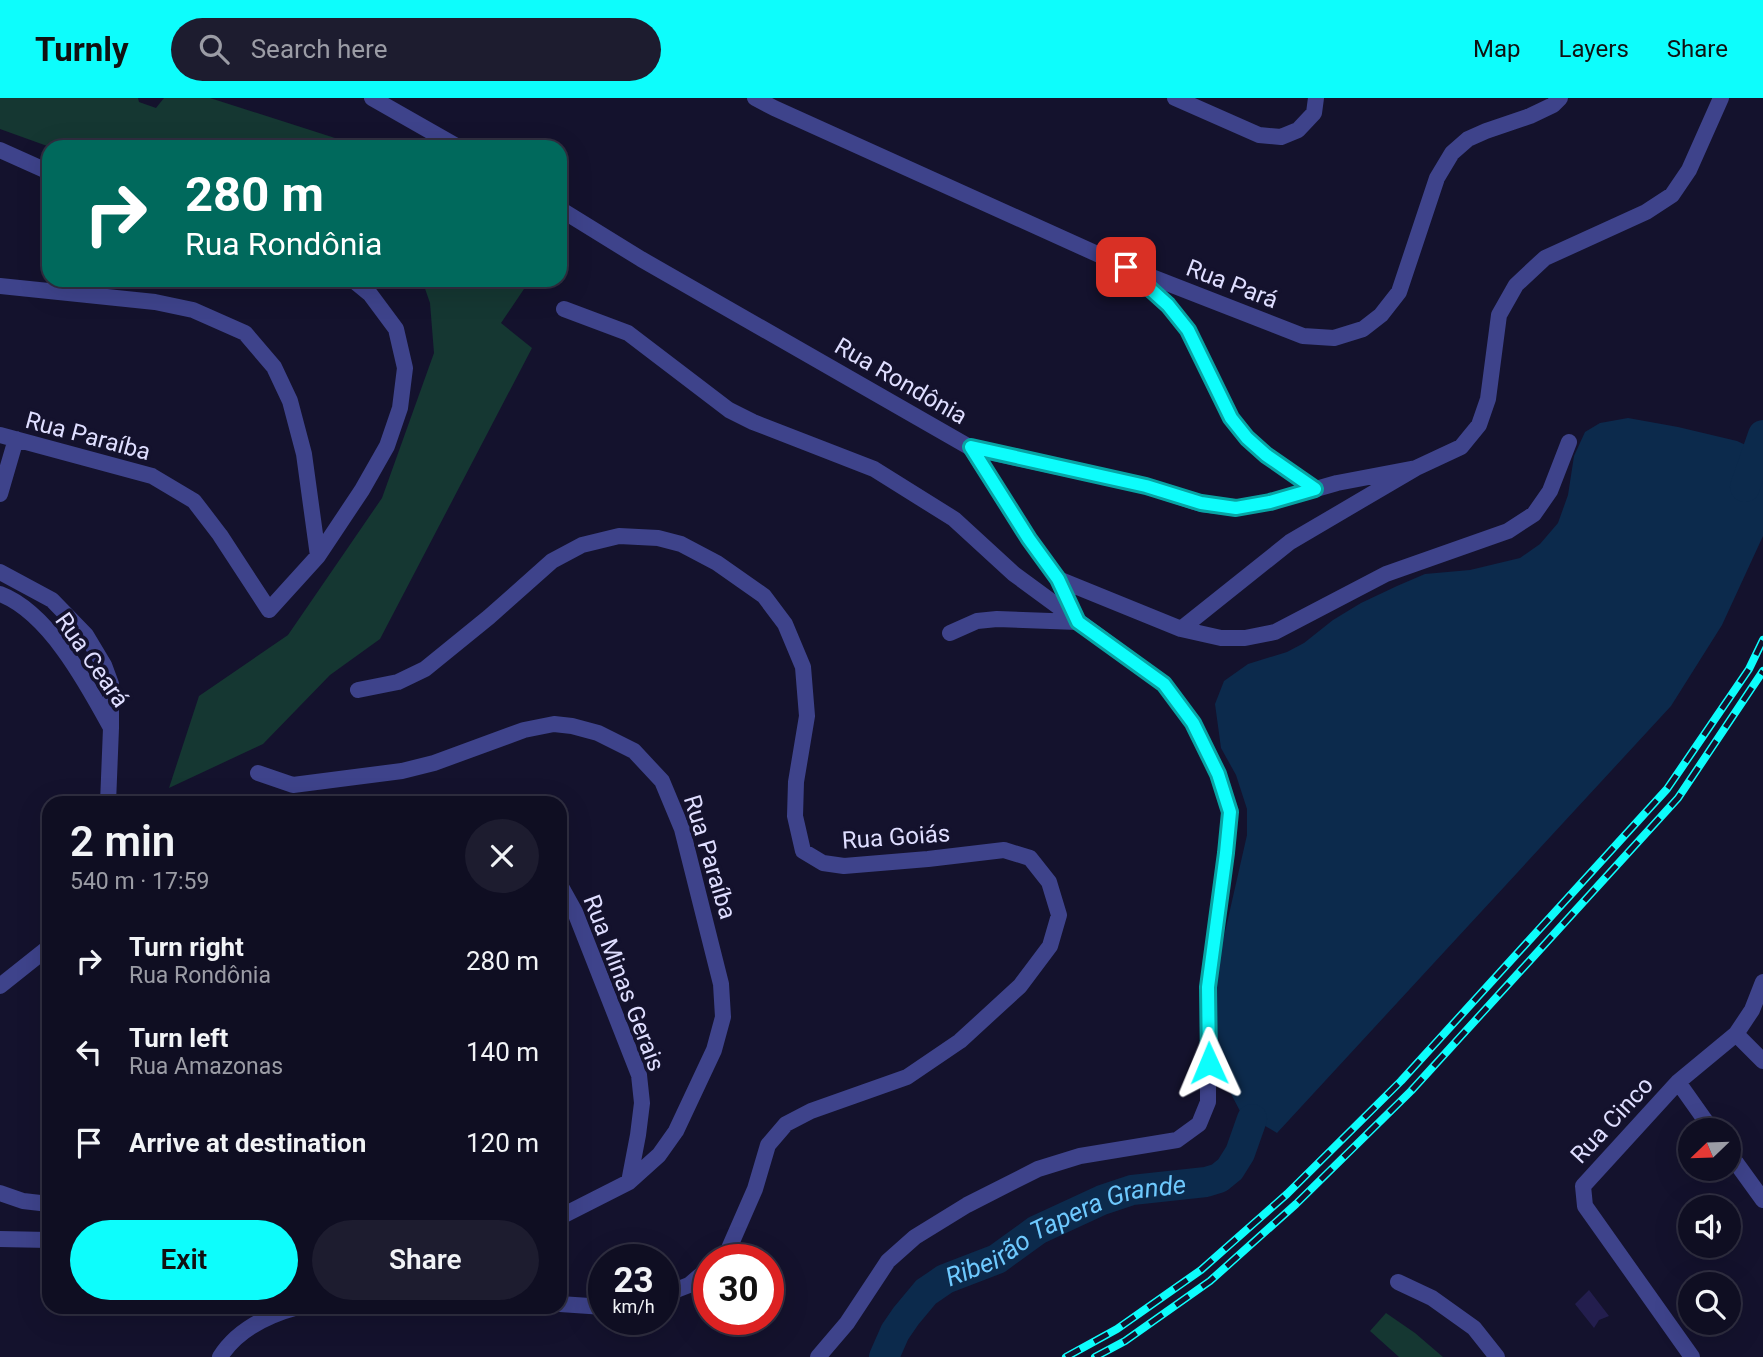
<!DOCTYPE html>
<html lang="en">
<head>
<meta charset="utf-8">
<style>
  :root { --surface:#0f0e22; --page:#1d1c2f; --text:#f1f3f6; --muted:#9b9ca5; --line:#2f2e40; --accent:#0dfdfc }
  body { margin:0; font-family:Roboto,sans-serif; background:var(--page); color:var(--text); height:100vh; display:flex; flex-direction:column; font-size:26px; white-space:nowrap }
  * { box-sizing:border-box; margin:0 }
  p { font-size:23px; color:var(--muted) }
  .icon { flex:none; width:38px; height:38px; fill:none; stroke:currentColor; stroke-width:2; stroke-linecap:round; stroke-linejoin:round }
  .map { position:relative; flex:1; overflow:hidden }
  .side { position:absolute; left:42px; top:698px; width:525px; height:518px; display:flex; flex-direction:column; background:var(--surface); border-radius:21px; box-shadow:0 7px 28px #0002,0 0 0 2px var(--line) }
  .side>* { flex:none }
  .banner { position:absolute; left:42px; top:42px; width:525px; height:147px; border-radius:21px; box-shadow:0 7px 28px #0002,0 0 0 2px var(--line); background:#00695c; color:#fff; overflow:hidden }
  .needle { width:46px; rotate:247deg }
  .tools { position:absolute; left:1678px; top:1020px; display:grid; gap:14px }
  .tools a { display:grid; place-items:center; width:63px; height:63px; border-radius:50%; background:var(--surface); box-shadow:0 7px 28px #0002,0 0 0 2px var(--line); font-size:35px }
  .speed { position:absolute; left:588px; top:1146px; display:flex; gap:14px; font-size:35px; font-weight:700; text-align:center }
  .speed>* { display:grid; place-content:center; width:91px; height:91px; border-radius:50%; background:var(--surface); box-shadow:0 7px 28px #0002,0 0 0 2px var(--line); line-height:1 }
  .speed small { font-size:18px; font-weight:400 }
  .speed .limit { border:10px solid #d22; background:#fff; color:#111 }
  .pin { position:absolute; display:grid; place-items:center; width:60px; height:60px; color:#fff; margin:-30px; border-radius:14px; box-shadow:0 4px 10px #0006 }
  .me { position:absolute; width:77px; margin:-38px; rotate:359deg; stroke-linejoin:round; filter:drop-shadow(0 0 5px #0008) }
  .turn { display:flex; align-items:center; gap:24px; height:147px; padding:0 28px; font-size:32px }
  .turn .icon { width:91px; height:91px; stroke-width:2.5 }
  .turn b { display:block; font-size:49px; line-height:60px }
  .round { display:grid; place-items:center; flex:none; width:74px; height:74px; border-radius:37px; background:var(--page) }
  .headline { display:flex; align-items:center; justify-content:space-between; height:119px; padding:0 28px }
  h1 { font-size:42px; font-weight:600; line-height:52px }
  .cta { display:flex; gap:14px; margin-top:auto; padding:14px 28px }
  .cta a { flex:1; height:80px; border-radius:42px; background:var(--accent); color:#111; font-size:28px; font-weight:600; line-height:80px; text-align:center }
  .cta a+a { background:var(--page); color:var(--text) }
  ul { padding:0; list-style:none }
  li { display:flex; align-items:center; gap:21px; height:91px; padding:0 28px }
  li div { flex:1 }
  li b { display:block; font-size:26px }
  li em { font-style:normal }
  header { display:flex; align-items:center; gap:42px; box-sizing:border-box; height:98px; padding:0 35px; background:var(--accent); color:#111 }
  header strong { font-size:33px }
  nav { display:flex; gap:38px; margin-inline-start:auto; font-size:24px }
  .search { width:490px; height:63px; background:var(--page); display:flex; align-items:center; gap:18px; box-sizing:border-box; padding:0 24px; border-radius:38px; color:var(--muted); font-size:26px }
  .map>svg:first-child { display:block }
  .green { fill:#153732 }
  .water { fill:#0c2a4c }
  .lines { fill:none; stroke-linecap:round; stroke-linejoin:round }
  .river { stroke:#0c2a4c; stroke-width:30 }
  .building { fill:#231e4e }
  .street { stroke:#3e438b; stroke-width:16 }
  .rail-casing { stroke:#0dfdfc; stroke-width:8 }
  .rail { stroke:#14122d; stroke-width:5; stroke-dasharray:16; stroke-linecap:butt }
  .route-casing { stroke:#08a4a4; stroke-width:18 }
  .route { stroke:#0dfdfc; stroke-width:12 }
  .labels { text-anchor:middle; stroke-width:7; stroke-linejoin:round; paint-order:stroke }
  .street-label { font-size:24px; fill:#dfdeff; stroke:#14122d }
  .water-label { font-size:26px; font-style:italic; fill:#6ec9fe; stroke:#14122d }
</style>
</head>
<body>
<header>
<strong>Turnly</strong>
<div class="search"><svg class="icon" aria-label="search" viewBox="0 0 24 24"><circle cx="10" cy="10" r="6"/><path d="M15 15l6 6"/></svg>Search here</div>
<nav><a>Map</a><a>Layers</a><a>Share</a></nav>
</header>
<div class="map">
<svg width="1763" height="1259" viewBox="0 0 1763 1259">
  <rect width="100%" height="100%" fill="#14122d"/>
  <path class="green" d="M0,0H138L139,4L156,10L164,0H210L363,49H50L0,31Z
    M422,182H520L526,188L501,225L532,250L380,541L330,577L263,646L169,690L199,598L288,537L382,400L434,255L430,205Z
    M1386,1215L1415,1235L1443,1259H1399L1370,1233Z"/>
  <path class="water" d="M1628,320L1678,329L1737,343L1763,355V438L1722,527L1671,608L1277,1035L1240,1013L1219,973L1212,939L1217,869L1247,737V711L1236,677L1221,650L1215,606L1224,583L1248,566L1287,554L1304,545L1333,522L1361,505L1397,488L1425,476L1470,472L1520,460L1540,446L1558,425L1568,397L1574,358L1585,334L1600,325Z"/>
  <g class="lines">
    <g class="river">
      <path d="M1745,389L1763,337"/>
      <path id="s1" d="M884,1259L895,1234L906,1218L926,1194L945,1181L997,1161L1037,1132L1102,1102L1132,1092L1206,1084L1219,1080L1230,1071L1240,1055L1252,1021"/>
    </g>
  </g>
  <path class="building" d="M1589,1192L1609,1218L1599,1222L1594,1230L1575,1206Z"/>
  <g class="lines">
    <path class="street" d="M372,0L458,49
      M755,0L774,10L1126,169L1303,238L1334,240L1363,231L1381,217L1399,194L1437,80L1452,55L1468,41L1486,33L1530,18L1553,7L1560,0
      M1175,0L1259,37L1281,39L1298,32L1314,15L1316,0
      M0,52L49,74
      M560,111L641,161L971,350L1146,388L1201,406L1235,410L1270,404L1337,385L1416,370
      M1133,175L1168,207L1188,232L1231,320L1247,340L1266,357L1315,391
      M0,188L155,204L193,212L245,235L274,269L290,303L304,356L318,458
      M564,211L628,235L729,312L753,324L874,371L954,421L1014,476L1164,586L1193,625L1218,676L1230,714L1226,755L1208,889V1004L1199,1026L1177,1042L1080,1058L1038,1071L967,1107L915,1139L888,1163L847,1225L818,1259
      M0,337L152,378L194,403L220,437L269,512L318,458L362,392L387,348L400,310L405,270L396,231L370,196L353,182
      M971,350L1029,441L1058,481L1076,520
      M0,396L16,341
      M0,474L52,502L86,537L104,567L111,586V630L108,705
      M1058,481L1181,531L1221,540H1245L1275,534L1386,476L1508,433L1534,416L1550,393L1569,344
      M0,496C48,514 86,584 110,628
      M1181,531L1290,444L1416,370L1461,349L1479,327L1488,301L1499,217L1516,187L1545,160L1646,114L1672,97L1689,72L1721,0
      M950,535L977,523L997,521L1078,524
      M358,592L398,584L425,571L489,519L552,463L582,447L619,438L658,440L681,446L717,465L764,498L785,526L803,569L807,618L796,684L795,718L803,753L823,765L844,768L928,761L1004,752L1030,760L1049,784L1059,817L1050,848L1020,888L960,943L907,979L811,1013L786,1026L768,1047L755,1091L727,1155L719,1162
      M258,675L293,687L402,673L434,665L524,632L554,626L572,628L598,635L634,653L662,683L682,731L721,886L723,919L714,952L676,1033L659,1057L629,1084L560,1119
      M560,787L575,814L639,977L642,1005L638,1037L629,1084
      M0,888L49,849
      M1736,936L1763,963
      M1678,984L1712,1032
      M1729,1055L1763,1102
      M0,1095L23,1103L49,1106
      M0,1141L49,1142
      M1398,1184L1432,1200L1474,1230L1497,1259
      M663,1197L689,1187L709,1170
      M560,1206L604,1209
      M220,1259C237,1232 268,1217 298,1209
      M1692,1259L1585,1108L1583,1088L1678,984L1736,936L1752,912L1763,884"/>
    <g class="rail-casing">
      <path id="rail" d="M1066,1259L1117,1231L1201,1172L1287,1096L1401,983L1667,691L1749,571L1763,542
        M1095,1259L1125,1243L1210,1183L1296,1106L1411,993L1678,700L1763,573"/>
    </g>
    <use href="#rail" class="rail"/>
  </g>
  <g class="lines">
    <g class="route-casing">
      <path id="route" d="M1126,169L1168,207L1188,232L1231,320L1247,340L1266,357L1315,391L1270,404L1236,410L1201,405L1146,388L971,349L1029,441L1058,481L1078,524L1164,586L1193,625L1218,676L1230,714L1226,755L1208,889L1209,965"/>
    </g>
    <use href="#route" class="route"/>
  </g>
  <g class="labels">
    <g class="street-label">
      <text transform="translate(1232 186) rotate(21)" y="8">Rua Pará</text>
      <text transform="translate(901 283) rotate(30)" y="8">Rua Rondônia</text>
      <text transform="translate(88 338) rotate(15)" y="8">Rua Paraíba</text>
      <text transform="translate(92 562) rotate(55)" y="8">Rua Ceará</text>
      <text transform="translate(896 739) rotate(-4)" y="8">Rua Goiás</text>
      <text transform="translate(710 759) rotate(73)" y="8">Rua Paraíba</text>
      <text transform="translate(624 885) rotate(69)" y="8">Rua Minas Gerais</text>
      <text transform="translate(1612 1022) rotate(-47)" y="8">Rua Cinco</text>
    </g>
    <g class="water-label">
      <text dy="9" stroke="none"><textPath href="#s1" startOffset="233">Ribeirão Tapera Grande</textPath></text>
    </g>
  </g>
</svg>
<div class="tools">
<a><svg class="needle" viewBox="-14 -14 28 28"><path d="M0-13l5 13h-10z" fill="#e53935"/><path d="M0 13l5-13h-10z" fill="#9b9ca5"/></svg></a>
<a><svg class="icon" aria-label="sound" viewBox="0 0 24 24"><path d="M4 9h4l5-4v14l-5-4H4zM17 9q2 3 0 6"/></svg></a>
<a><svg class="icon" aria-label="search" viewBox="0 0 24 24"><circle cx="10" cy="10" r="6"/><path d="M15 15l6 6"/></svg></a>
</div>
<div class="speed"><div>23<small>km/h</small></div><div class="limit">30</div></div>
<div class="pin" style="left:1126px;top:169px;background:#d93025"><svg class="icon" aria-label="arrive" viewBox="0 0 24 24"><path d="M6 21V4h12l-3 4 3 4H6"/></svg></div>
<svg class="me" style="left:1209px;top:965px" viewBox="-20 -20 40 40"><path d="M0-17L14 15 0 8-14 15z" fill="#0dfdfc" stroke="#fff" stroke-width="4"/></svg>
<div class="banner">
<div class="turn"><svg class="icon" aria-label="right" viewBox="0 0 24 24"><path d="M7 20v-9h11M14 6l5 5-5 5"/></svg><div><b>280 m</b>Rua Rondônia</div></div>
</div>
<section class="side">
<div class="headline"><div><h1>2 min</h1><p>540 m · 17:59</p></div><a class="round"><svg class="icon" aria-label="close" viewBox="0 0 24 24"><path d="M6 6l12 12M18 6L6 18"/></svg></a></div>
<ul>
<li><svg class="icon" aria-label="right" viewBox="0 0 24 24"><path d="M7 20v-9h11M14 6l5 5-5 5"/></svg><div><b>Turn right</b><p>Rua Rondônia</p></div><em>280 m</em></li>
<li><svg class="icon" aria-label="left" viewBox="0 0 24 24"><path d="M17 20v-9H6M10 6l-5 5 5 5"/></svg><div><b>Turn left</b><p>Rua Amazonas</p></div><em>140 m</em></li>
<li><svg class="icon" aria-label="arrive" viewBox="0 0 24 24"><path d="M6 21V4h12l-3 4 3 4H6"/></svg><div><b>Arrive at destination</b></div><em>120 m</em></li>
</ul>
<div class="cta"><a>Exit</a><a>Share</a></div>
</section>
</div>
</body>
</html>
